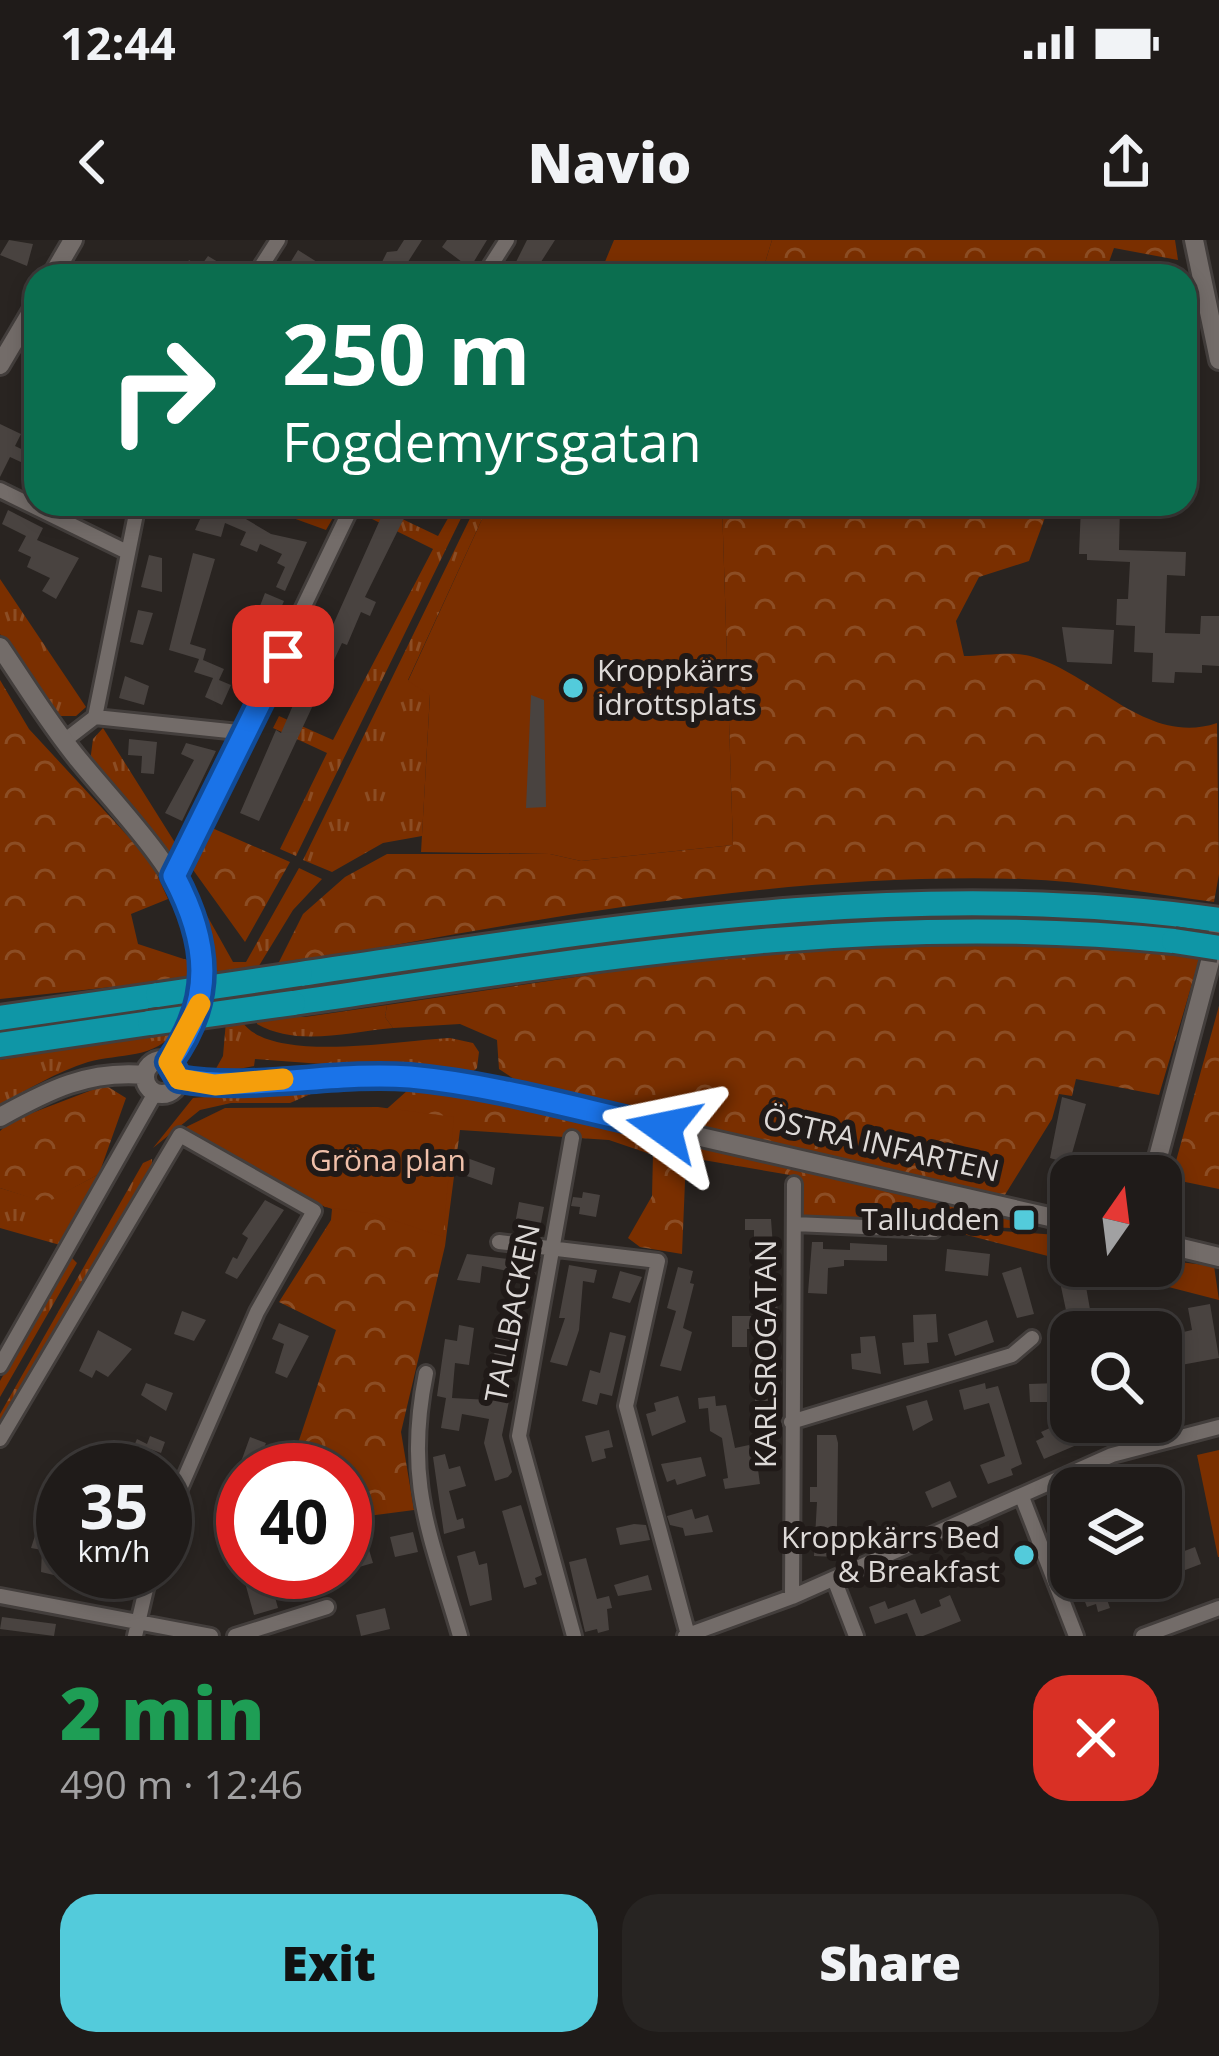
<!DOCTYPE html>
<html lang="en">
<head>
<meta charset="utf-8">
<style>
  :root { --surface:#1f1b19; --page:#272422; --text:#f1f3f6; --muted:#a1a1a2; --line:#3c3938; --accent:#53cbdb }
  body { margin:0; font-family:"Open Sans",sans-serif; background:var(--page); color:var(--text); height:100vh; display:flex; flex-direction:column; font-size:45px; white-space:nowrap }
  * { box-sizing:border-box; margin:0 }
  p { font-size:39px; color:var(--muted) }
  .icon { flex:none; width:66px; height:66px; fill:none; stroke:currentColor; stroke-width:2; stroke-linecap:round; stroke-linejoin:round }
  .map { position:relative; height:1396px; overflow:hidden }
  .sheet { display:flex; flex-direction:column; background:var(--surface); flex:1 }
  .sheet>* { flex:none }
  .hud { position:absolute; left:24px; top:24px; width:1173px; height:252px; border-radius:36px; box-shadow:0 6px 18px #0003,0 0 0 3px var(--line); background:#0b6e4f; color:#fff; overflow:hidden }
  .needle { width:78px; rotate:14deg }
  .fabs { position:absolute; left:1050px; top:915px; display:grid; gap:24px }
  .fabs a { display:grid; place-items:center; width:132px; height:132px; border-radius:24px; background:var(--surface); box-shadow:0 6px 18px #0003,0 0 0 3px var(--line); font-size:60px }
  .speed { position:absolute; left:36px; top:1203px; display:flex; gap:24px; font-size:60px; font-weight:700; text-align:center }
  .speed>* { display:grid; place-content:center; width:156px; height:156px; border-radius:50%; background:var(--surface); box-shadow:0 6px 18px #0003,0 0 0 3px var(--line); line-height:1 }
  .speed small { font-size:30px; font-weight:400 }
  .speed .limit { border:18px solid #d22; background:#fff; color:#111 }
  .pin { position:absolute; display:grid; place-items:center; width:102px; height:102px; color:#fff; margin:-51px; border-radius:24px; box-shadow:0 6px 18px #0006 }
  .me { position:absolute; width:132px; margin:-66px; rotate:282deg; stroke-linejoin:round; filter:drop-shadow(0 0 9px #0008) }
  .turn { display:flex; align-items:center; gap:42px; height:252px; padding:0 60px; font-size:54px }
  .turn .icon { width:156px; height:156px; stroke-width:2.5 }
  .turn b { display:block; font-size:84px; line-height:102px }
  .round { display:grid; place-items:center; flex:none; width:126px; height:126px; border-radius:36px; background:var(--page) }
  .headline { display:flex; align-items:center; justify-content:space-between; height:204px; padding:0 60px }
  h1 { font-size:72px; font-weight:800; line-height:90px; color:#1e9e55 }
  .action { display:flex; gap:24px; margin-top:auto; padding:24px 60px }
  .action a { flex:1; height:138px; border-radius:36px; background:var(--accent); color:#111; font-size:48px; font-weight:800; line-height:138px; text-align:center }
  .action a+a { background:var(--page); color:var(--text) }
  .status { display:flex; justify-content:space-between; align-items:center; height:84px; padding:0 60px; background:var(--surface); direction:ltr }
  .status svg { height:33px; fill:currentColor }
  header { display:flex; justify-content:space-between; align-items:center; height:156px; padding:0 60px; background:var(--surface); font-size:54px; font-weight:800 }
  .map>svg:first-child { display:block }
  .grass { fill:url(#grass-tufts) }
  .forest { fill:url(#forest-crowns) }
  .park { fill:#7a2f00 }
  .building { fill:#494340 }
  .lines { fill:none; stroke-linecap:round; stroke-linejoin:round }
  .street-casing { stroke:#433e3c; stroke-width:20 }
  .secondary-casing { stroke:#433e3c; stroke-width:24 }
  .highway-casing { stroke:#433e3c; stroke-width:30 }
  .street { stroke:#736c69; stroke-width:14 }
  .secondary { stroke:#736c69; stroke-width:18 }
  .highway { stroke:#0f96a6; stroke-width:24 }
  .highway-bridge-casing { stroke:#433e3c; stroke-width:30; stroke-linecap:butt }
  .highway-bridge { stroke:#0f96a6; stroke-width:24 }
  .route-casing { stroke:#114b97; stroke-width:30 }
  .route { stroke:#1a73e8; stroke-width:21 }
  .slow { stroke:#f59e0b; stroke-width:21 }
  .poi-dot { fill:#53cbdb; stroke:#201a18; stroke-width:4.5 }
  .labels { text-anchor:middle; stroke-width:12; stroke-linejoin:round; paint-order:stroke }
  .poi-label { font-size:30px; fill:#ddd9d7; stroke:#201a18; text-anchor:end }
  .street-label { font-size:30px; fill:#ddd9d7; stroke:#201a18 }
  .park-label { font-size:30px; fill:#f0c0aa; stroke:#201a18 }
</style>
</head>
<body>
<div class="status"><b>12:44</b><svg viewBox="0 0 49 12"><path d="M0 12V9h3v3zM5 12V6h3v6zM10 12V3h3v9zM15 12V0h3v12zM26 1h20v11H26zM47 4h2v5h-2z"/></svg></div>
<header><svg class="icon" aria-label="back" viewBox="0 0 24 24"><path d="M15 5l-7 7 7 7"/></svg>Navio<svg class="icon" aria-label="share" viewBox="0 0 24 24"><path d="M12 15V3M7 8l5-5 5 5M5 13v7h14v-7"/></svg></header>
<div class="map">
<svg width="1219" height="1396" viewBox="0 0 1219 1396">
  <defs>
    <pattern id="grass-tufts" width="24" height="20" patternUnits="userSpaceOnUse" patternTransform="scale(3)"><rect width="24" height="20" fill="#7a2f00"/><path d="M3 7l-1-3M5 7V3M7 7l1-3M15 17l-1-3M17 17v-4M19 17l1-3" fill="none" stroke="#8c4d24"/></pattern>
    <pattern id="forest-crowns" width="20" height="18" patternUnits="userSpaceOnUse" patternTransform="scale(3)"><rect width="20" height="18" fill="#7a2f00"/><path d="M2 6a3 3 0 1 1 6 0M12 15a3 3 0 1 1 6 0" fill="none" stroke="#8c4d24"/></pattern>
  </defs>
  <rect width="100%" height="100%" fill="#292421"/>
  <path class="grass" d="M456,264H468L296,616L280,609L327,513L273,488L279,476L333,500L433,309L372,279L377,267L438,296Z
    M477,264H489L408,440L430,454L422,596L383,603L332,632L303,620Z
    M0,339L86,467L76,476H56L0,394Z
    M103,488L179,609L175,613L167,611L90,522L93,499Z
    M299,628L322,639L293,670L257,729L213,734L196,656L233,722H246Z
    M928,668L1182,684L1179,693C872,655 592,710 290,753L289,745L712,683Z
    M387,765L385,777L393,788C348,792 297,807 257,784V776L305,777Z
    M241,780C267,825 401,800 450,798L473,803L479,812L477,828L469,835L255,819L254,826L213,834L223,816L226,781Z
    M177,789C155,820 120,813 88,822C57,832 27,849 0,866V820Z
    M306,848L320,850L290,863H231L200,870L153,908L193,858Z
    M152,919V926L0,1189V1174L143,923Z
    M99,934L60,1005L0,988V948L46,962Z
    M961,988L1071,996V1022L963,994Z
    M71,1017L77,1023L0,1157V1141Z
    M1161,1020L1214,1026L1219,1060L1087,1026H1161Z"/>
  <path class="forest" d="M772,0H1175L1178,20L1114,8L1104,36H761Z
    M722,264H1050L1029,321L979,337L956,381L964,416C984,416 1011,411 1030,416C1094,433 1147,507 1217,483L1219,634L1214,662C1151,654 1086,641 1022,639C772,632 523,682 277,726L303,674L345,637L387,614H550L581,621L733,605Z
    M0,440L29,489L151,621L168,659L131,674L138,704L199,724L195,738L0,759Z
    M212,588L290,622L245,702L191,627Z
    M831,699L1081,701L1200,717L1159,855L1076,839L1072,856L1059,854L1052,879L1003,958L520,843L499,829L497,800L460,784L393,788L385,777L387,765Z
    M1219,766V949L1171,939Z
    M105,845L126,858L99,934L46,963L0,948V891L11,881Z
    M408,850L543,869L1039,981L1036,989L802,980L796,936L686,917L682,1014L640,1007L628,998L652,956L653,915L609,900L460,890L445,1006L401,1192L414,1270L345,1279V1230H289L336,1090L279,1062L331,980L332,969L317,963L380,875Z"/>
  <path class="park" d="M614,0H772L761,36H599Z
    M254,264H341L326,290Z
    M489,264H722L733,605L581,621L550,614L421,612L430,455L408,441Z
    M378,867L454,877L443,997L375,974L325,967L182,889L225,868Z
    M1219,1210V1317H1218L1197,1215Z"/>
  <path class="building" d="M9,0L33,4L27,26L0,15Z
    M404,0H422L399,36H375L387,12L397,11Z
    M447,0H487L470,28L442,7Z
    M527,0H555L532,36H509Z
    M298,10L336,34L342,22L365,36H282Z
    M208,16L223,25L216,36L182,32L189,20L200,27Z
    M1185,178L1200,179L1198,240L1185,239Z
    M0,184L21,194L15,206L36,216V229L10,217L0,237Z
    M207,264L229,269L271,294L307,302L285,351L276,347L285,327L277,323L282,314L260,304L257,312L240,305L246,292L225,283L221,297L195,290Z
    M387,264H411L365,357L376,362L370,376L361,372L347,405L342,403L259,581L240,573L276,490L281,493L316,412L320,414Z
    M1120,265L1119,310L1186,312L1185,336L1167,335L1165,393L1200,394L1201,376H1219V426L1202,425V433L1175,432L1174,443L1152,442L1153,413L1134,412L1135,386L1116,385L1117,359H1128L1130,322L1087,320V314H1079L1081,266Z
    M8,270L43,288L37,300L79,318L56,359L42,351L50,338L27,327L31,317L18,311L26,296L2,284Z
    M193,313L215,319L190,404L206,409L203,420L224,429L219,440L231,445L222,465L205,457L213,438L194,432L199,419L169,410Z
    M149,315L162,318V352L141,347Z
    M265,353L284,361L253,432L237,425Z
    M138,370L153,373L143,405L130,402Z
    M1062,387L1114,390L1112,424L1067,422Z
    M125,436L149,446L144,465L119,458Z
    M531,455L544,460L546,567L526,568Z
    M129,499L157,502L154,534L141,533L142,516L128,515Z
    M186,503L216,511L182,581L165,573L194,520L181,514Z
    M1062,857L1086,864L1069,924L1050,918Z
    M467,918L495,928L492,945L464,935Z
    M583,952L600,955L596,977L579,974L580,967L571,966L573,957L582,958Z
    M265,960L284,970L237,1039L225,1033L233,1017L237,1019L248,998L242,994Z
    M519,962L544,967L540,988L515,984Z
    M745,979H771L779,1089H747V1107H732V1076H760V1000H754V990H745Z
    M812,1002H823V1009L850,1010V1003L887,1005V1021L844,1020V1026L828,1028L827,1054L808,1053Z
    M947,1009L990,1014L988,1036L945,1031Z
    M467,1014L533,1022L536,1036L531,1041L507,1037L508,1031L482,1026L480,1043L457,1040Z
    M569,1025L597,1030L594,1043L583,1041L579,1090L567,1126L550,1122L565,1078H559Z
    M678,1027L693,1031L690,1043L694,1044L683,1088L692,1092L681,1131L660,1126L676,1071L667,1068Z
    M1021,1027L1034,1074L1017,1078L1002,1033Z
    M620,1031L642,1037L630,1063L612,1058Z
    M1077,1037L1078,1042L1085,1041L1094,1092H1076L1067,1075L1060,1042Z
    M1210,1064L1219,1118L1181,1125L1175,1094L1192,1090L1188,1068Z
    M182,1071L206,1080L194,1101L174,1094Z
    M936,1074L938,1102L927,1103L929,1123L904,1125L902,1103L914,1102L913,1075Z
    M497,1080L515,1083L512,1099L520,1100L513,1135L493,1131Z
    M987,1080L994,1102L955,1116L948,1094Z
    M279,1083L309,1096L287,1138L275,1133L284,1104L272,1099Z
    M459,1085L474,1088L469,1125L455,1123L452,1158L509,1161L502,1195L512,1232L508,1237L495,1241L484,1203L489,1179L462,1174L459,1191L441,1188L446,1158L437,1156L445,1099L457,1101Z
    M98,1090L132,1109L108,1137L96,1130L92,1138L79,1131Z
    M610,1092L626,1096L612,1156L600,1153L597,1165L582,1161L590,1130L600,1133Z
    M875,1096L881,1134L852,1129L851,1114L861,1113L860,1097Z
    M758,1130H779L770,1172H756L753,1136Z
    M146,1143L173,1153L166,1171L141,1155Z
    M985,1143L986,1149L998,1146L1022,1224L1011,1229L1013,1235L988,1244L980,1225L1005,1216L989,1163L964,1170L959,1150Z
    M1059,1143V1162H1030L1029,1144Z
    M678,1156L686,1182L652,1196L646,1174L656,1171L654,1163Z
    M715,1156L716,1166L726,1165L735,1208L749,1205L751,1216L756,1215L760,1244L725,1249L723,1239L728,1238L722,1198L710,1191L708,1168L699,1169L698,1158Z
    M927,1160L933,1180L913,1191L906,1166Z
    M1070,1179L1071,1182H1130L1044,1219L1036,1201L1044,1197L1041,1192Z
    M609,1190L613,1207L604,1209L606,1218L592,1222L585,1196Z
    M817,1195H836L838,1203L837,1287H842L835,1317L814,1316L817,1262H810V1247H817Z
    M150,1196L165,1202L161,1213L150,1209L141,1230L126,1224L137,1199L147,1204Z
    M250,1197L266,1203L254,1230H243V1256L230,1252Z
    M445,1214L449,1229L460,1226L466,1246L449,1251L457,1280L463,1278L465,1288L444,1294L433,1217Z
    M701,1217L706,1236L677,1245L675,1239L667,1242L661,1224Z
    M950,1241L957,1257L932,1268L925,1252Z
    M521,1265L542,1335L535,1338L537,1344L524,1348L502,1271Z
    M692,1269L695,1279L708,1275L713,1292L685,1296L683,1288L670,1285L667,1276Z
    M43,1271L57,1274L49,1307L63,1310L58,1336L41,1332L42,1310L31,1308Z
    M634,1284L646,1285L650,1300L620,1305L616,1288Z
    M413,1292L418,1312L395,1317L390,1297Z
    M367,1303L373,1323L345,1331V1309Z
    M1195,1307L1201,1324L1172,1335L1166,1318Z
    M475,1311L479,1325L487,1323L492,1360L470,1366L457,1316Z
    M586,1318L597,1359L609,1356L612,1368L607,1369L609,1390L598,1393L597,1389L585,1392L569,1322Z
    M95,1332H129L125,1351L92,1344Z
    M268,1332L278,1368L254,1375L244,1339Z
    M315,1332L319,1347L296,1354L290,1334Z
    M648,1335L652,1350L618,1356L614,1345Z
    M1081,1339L1083,1346L1100,1340L1110,1368L1098,1372L1096,1364L1087,1367L1082,1354L1073,1357L1068,1343Z
    M950,1355L961,1381L923,1396H916L907,1373L875,1384L869,1367L885,1361L888,1369L915,1359L921,1374L941,1366L939,1360Z
    M385,1368L390,1389L361,1396L356,1375Z
    M2,1377L56,1384L54,1396L0,1389Z"/>
  <g class="lines">
    <g class="street-casing">
      <path id="street" d="M255,36L278,0
        M484,36L507,0
        M0,250L127,312
        M95,477L248,493
        M64,501L95,477L138,264
        M174,636L353,264
        M572,898L519,1196L574,1396
        M794,984L934,990
        M499,1002L658,1021L626,1166L688,1395
        M0,1126L155,853
        M426,1133C404,1242 430,1293 460,1396
        M791,1182L1012,1115L1032,1098
        M0,1199L180,895L314,971L257,1072L165,1283
        M1022,1257L1076,1396
        M834,1339L856,1396
        M0,1356L211,1396
        M792,1357L794,944
        M135,1396L150,1332
        M235,1396L327,1367
        M685,1396L792,1357L1112,1215L1219,1187
        M1143,1396L1219,1368"/>
    </g>
    <g class="secondary-casing">
      <path id="secondary" d="M1194,0L1219,120
        M52,36L73,0
        M0,125L36,64
        M0,407C26,445 50,485 79,520C154,611 258,702 169,822
        M145 837a17 17 0 1 1 34 0a17 17 0 1 1-34 0Z
        M179,839C223,847 263,839 308,837C367,835 424,839 483,847L1071,982
        M0,877C49,850 88,830 145,835
        M1153,936L1219,688
        M1161,1003L1219,1017"/>
    </g>
    <g class="highway-casing">
      <path id="highway" d="M300,734C606,689 910,635 1219,680
        M293,763C593,719 868,670 1174,701
        M0,778L158,755
        M0,805L150,783"/>
    </g>
    <use href="#street" class="street"/>
    <use href="#secondary" class="secondary"/>
    <use href="#highway" class="highway"/>
    <g class="highway-bridge-casing">
      <path id="highway-bridge" d="M1174,701L1219,708
        M158,755L300,734
        M150,783L293,763"/>
    </g>
    <use href="#highway-bridge" class="highway-bridge"/>
  </g>
  <g class="lines">
    <g class="route-casing">
      <path id="route" d="M283,416L174,636C209,702 215,760 169,822L179,839C254,852 333,831 410,837C496,845 580,870 664,888"/>
    </g>
    <use href="#route" class="route"/>
    <path class="slow" d="M200,764L169,822L179,839L215,845L283,839"/>
  </g>
  <g class="poi-dot">
    <circle cx="573" cy="448" r="12"/>
    <rect x="1012" y="968" width="24" height="24" rx="6"/>
    <circle cx="1024" cy="1315" r="12"/>
  </g>
  <g class="labels">
    <g class="poi-label">
      <text x="597" y="441" text-anchor="start">Kroppkärrs<tspan x="597" dy="34">idrottsplats</tspan></text>
      <text x="1000" y="990">Talludden</text>
      <text x="1000" y="1308">Kroppkärrs Bed<tspan x="1000" dy="34">&amp; Breakfast</tspan></text>
    </g>
    <g class="street-label">
      <text transform="translate(881 905) rotate(13)" y="10">ÖSTRA INFARTEN</text>
      <text transform="translate(513 1073) rotate(-79)" y="10">TALLBACKEN</text>
      <text transform="translate(766 1114) rotate(-90)" y="10">KARLSROGATAN</text>
    </g>
    <g class="park-label">
      <text x="388" y="931">Gröna plan</text>
    </g>
  </g>
</svg>
<div class="fabs">
<a><svg class="needle" viewBox="-14 -14 28 28"><path d="M0-13l5 13h-10z" fill="#e53935"/><path d="M0 13l5-13h-10z" fill="#a1a1a2"/></svg></a>
<a><svg class="icon" aria-label="search" viewBox="0 0 24 24"><circle cx="10" cy="10" r="6"/><path d="M15 15l6 6"/></svg></a>
<a><svg class="icon" aria-label="layers" viewBox="0 0 24 24"><path d="M12 4l9 5-9 5-9-5zM3 14l9 5 9-5"/></svg></a>
</div>
<div class="speed"><div>35<small>km/h</small></div><div class="limit">40</div></div>
<div class="pin" style="left:283px;top:416px;background:#d93025"><svg class="icon" aria-label="arrive" viewBox="0 0 24 24"><path d="M6 21V4h12l-3 4 3 4H6"/></svg></div>
<svg class="me" style="left:664px;top:888px" viewBox="-20 -20 40 40"><path d="M0-17L14 15 0 8-14 15z" fill="#1a73e8" stroke="#fff" stroke-width="4"/></svg>
<div class="hud">
<div class="turn"><svg class="icon" aria-label="right" viewBox="0 0 24 24"><path d="M7 20v-9h11M14 6l5 5-5 5"/></svg><div><b>250 m</b>Fogdemyrsgatan</div></div>
</div>
</div>
<section class="sheet">
<div class="headline"><div><h1>2 min</h1><p>490 m · 12:46</p></div><a class="round" style="background:#d93025;color:#fff"><svg class="icon" aria-label="close" viewBox="0 0 24 24"><path d="M6 6l12 12M18 6L6 18"/></svg></a></div>
<div class="action"><a>Exit</a><a>Share</a></div>
</section>
</body>
</html>
